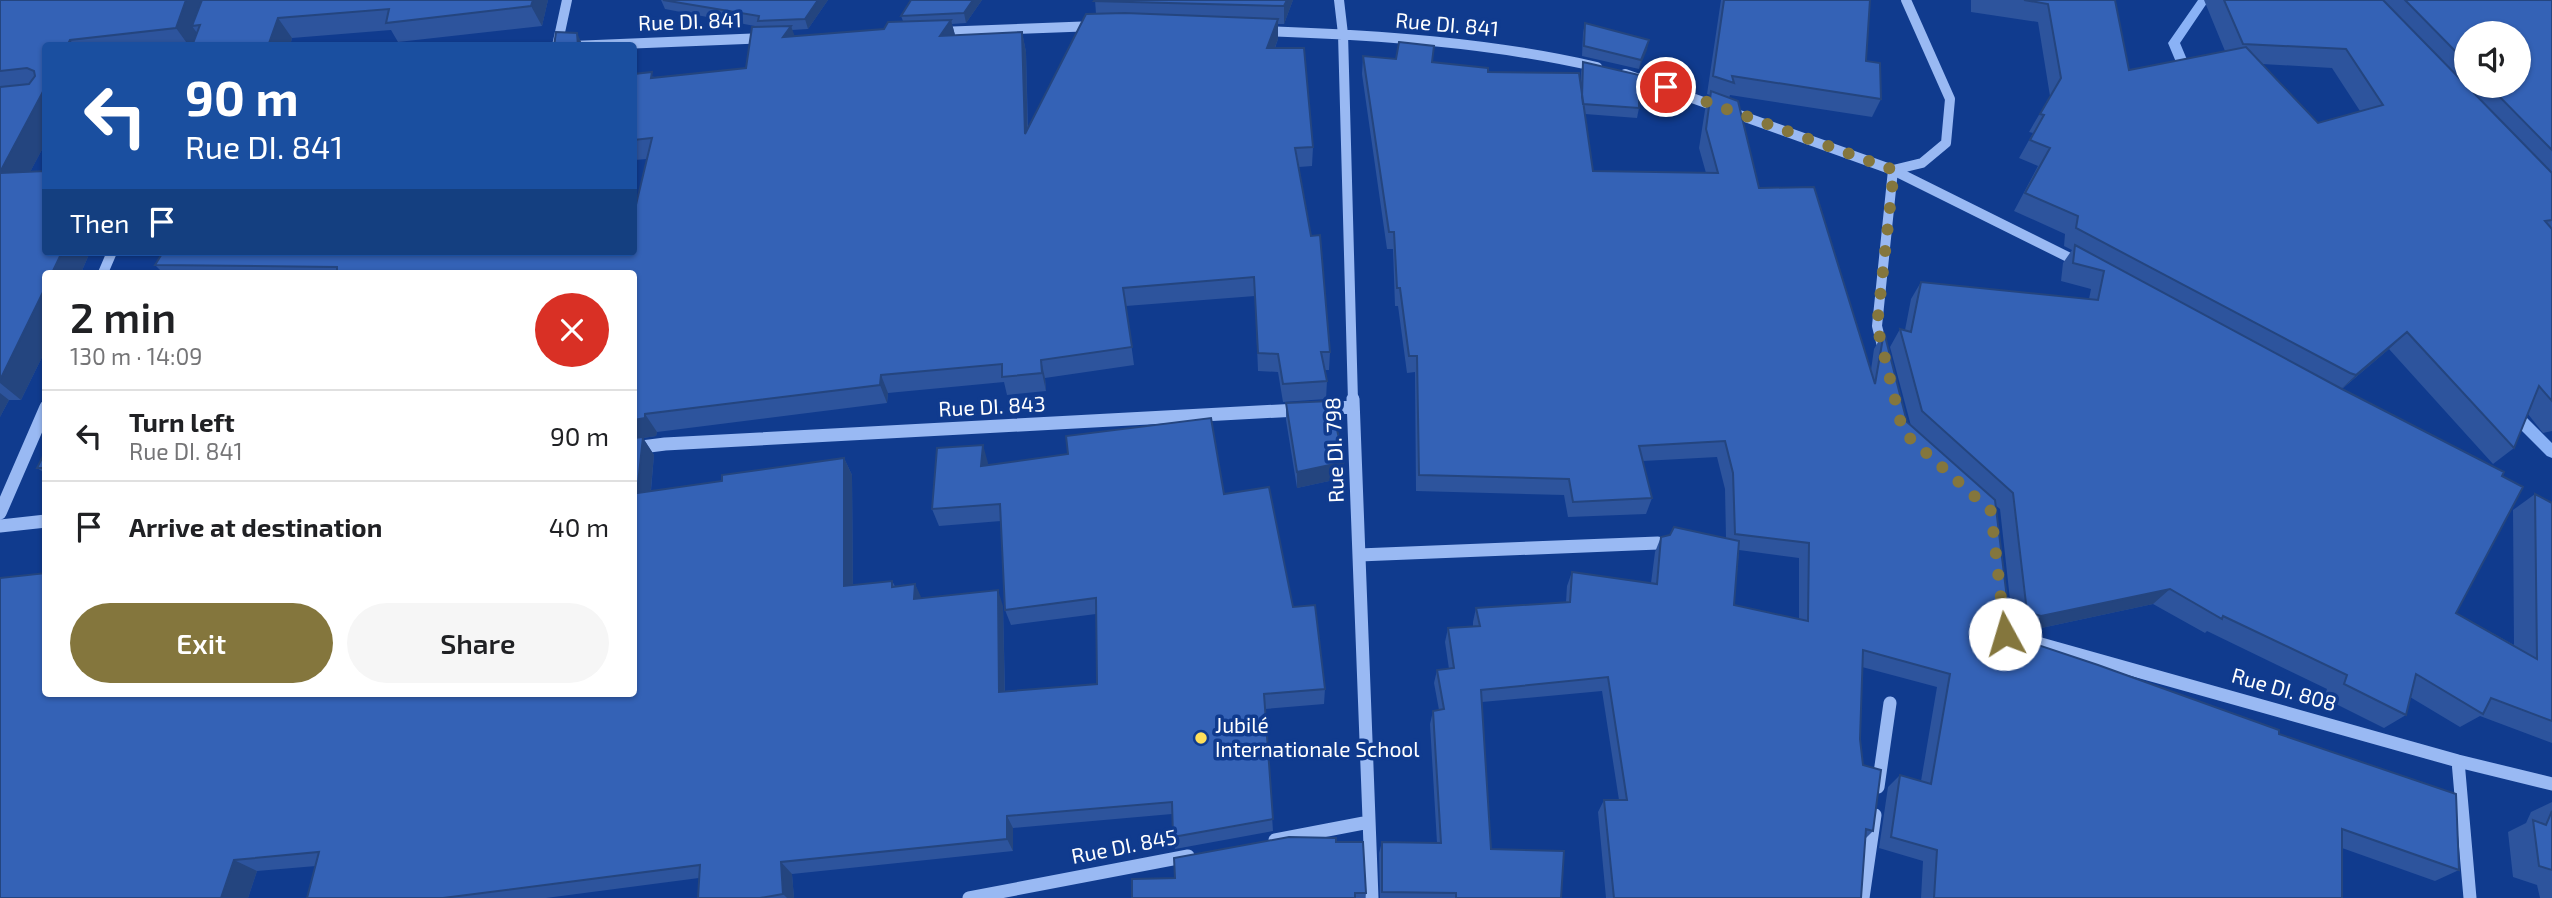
<!DOCTYPE html>
<html lang="en">
<head>
<meta charset="utf-8">
<style>
  :root { --surface:#fff; --page:#f6f6f6; --text:#202124; --muted:#757577; --line:#e0e0e0; --accent:#84763d }
  body { margin:0; font-family:"Exo 2",sans-serif; background:var(--page); color:var(--text); height:100vh; display:flex; flex-direction:column; font-size:26px; white-space:nowrap }
  * { box-sizing:border-box; margin:0 }
  p { font-size:23px; color:var(--muted) }
  .icon { flex:none; width:38px; height:38px; fill:none; stroke:currentColor; stroke-width:2; stroke-linecap:round; stroke-linejoin:round }
  .map { position:relative; flex:1; overflow:hidden }
  .details { position:absolute; left:42px; top:270px; width:595px; height:427px; display:flex; flex-direction:column; background:var(--surface); border-radius:7px; box-shadow:0 2px 5px #0004 }
  .details>* { flex:none }
  .hud { position:absolute; left:42px; top:42px; width:595px; height:214px; border-radius:7px; box-shadow:0 2px 5px #0004; background:#1a4fa0; color:#fff; overflow:hidden }
  .controls { position:absolute; left:2454px; top:21px; display:grid; gap:14px }
  .controls a { display:grid; place-items:center; width:77px; height:77px; border-radius:50%; background:var(--surface); box-shadow:0 2px 5px #0004; font-size:35px }
  .pin { position:absolute; display:grid; place-items:center; width:60px; height:60px; color:#fff; margin:-30px; border:4px solid #fff; border-radius:50%; box-shadow:0 2px 7px #0007 }
  .me { position:absolute; width:77px; margin:-38px; rotate:354deg; stroke-linejoin:round; filter:drop-shadow(0 0 5px #0008) }
  .turn { display:flex; align-items:center; gap:24px; height:147px; padding:0 28px; font-size:32px }
  .turn .icon { width:91px; height:91px; stroke-width:2.5 }
  .turn b { display:block; font-size:49px; line-height:60px }
  .then { display:flex; align-items:center; height:66px; padding:0 28px; background:#0003; gap:14px; font-size:26px }
  .round { display:grid; place-items:center; flex:none; width:74px; height:74px; border-radius:37px; background:var(--page) }
  .summary { display:flex; align-items:center; justify-content:space-between; height:119px; padding:0 28px }
  h1 { font-size:42px; font-weight:600; line-height:52px }
  .action { display:flex; gap:14px; margin-top:auto; padding:14px 28px }
  .action a { flex:1; height:80px; border-radius:42px; background:var(--accent); color:#fff; font-size:28px; font-weight:600; line-height:80px; text-align:center }
  .action a+a { background:var(--page); color:var(--text) }
  ul { padding:0; list-style:none }
  li { display:flex; align-items:center; gap:21px; height:91px; padding:0 28px; border-top:2px solid var(--line) }
  li div { flex:1 }
  li b { display:block; font-size:26px }
  li em { font-style:normal }
  .map>svg:first-child { display:block }
  .lines { fill:none; stroke-linecap:round; stroke-linejoin:round }
  .stream { fill:#8ab2f6; fill-rule:evenodd }
  .minor-far1 { stroke:#99b9f3; stroke-width:10 }
  .minor { stroke:#99b9f3; stroke-width:13 }
  .wall { fill:#2d549d; fill-rule:evenodd }
  .shaded-wall { fill:#24457f }
  .building { fill:#3462b6; stroke:#24457f; stroke-width:2 }
  .route { stroke:#84763d; stroke-width:12; stroke-dasharray:0 21.6 }
  .poi-dot { fill:#ffdf5b; stroke:#103b8e; stroke-width:2.5 }
  .labels { text-anchor:middle; stroke-width:7; stroke-linejoin:round; paint-order:stroke }
  .street-label { font-size:21px; fill:#fff; stroke:#103b8e }
  .poi-label { font-size:21px; fill:#fff; stroke:#103b8e; text-anchor:start }
</style>
</head>
<body>
<div class="map">
<svg width="2552" height="898" viewBox="0 0 2552 898">
  <rect width="100%" height="100%" fill="#103b8e"/>
  <g class="lines">
    <path class="stream" d="M2198,0H2209L2180,43L2193,74L2187,78L2181,74L2168,43Z
      M2511,405L2516,407L2552,443V458L2547,456L2506,415L2504,411L2506,407Z"/>
    <path class="minor-far1" d="M1339,0L1343,34L1353,401
      M1265,31C1376,35 1489,42 1597,67
      M939,32L1096,26
      M557,46L567,0
      M572,46L767,38
      M1625,74L1893,170L1922,163L1946,143L1950,99L1906,0
      M103,273L112,252
      M1884,354L1877,326L1893,170L2080,263"/>
    <path class="minor" d="M1353,399L1372,898
      M634,448L665,444L1353,407
      M0,513L46,407
      M0,526L46,521
      M1359,555L1658,543
      M2003,614L2005,634L2458,761L2552,784
      M2458,761L2470,898
      M1878,787L1890,703
      M1275,840L1369,822
      M969,898L1188,856
      M1863,898L1875,815"/>
  </g>
  <path class="wall" d="M0,0H548L542,26L398,42L391,30L292,38L290,46H46V142L30,172L46,252H90L81,273H46V349L21,400H9L0,417Z
    M661,0H828L808,29L792,30L794,36L884,29L903,21L901,16L982,0L966,23L952,24L955,35L1022,32L1026,52L1028,128L1096,14L1095,0H1293L1284,24H1278V39L1275,48L1313,147L1312,166L1299,167L1330,352L1329,370H1324L1327,381L1326,399L1283,402L1278,372L1258,371L1255,296L1126,306L1134,365L1045,378L1046,391L1007,395L1004,382L888,393L887,403L657,432L656,436L643,438L654,455L651,491L722,481L844,458L852,475L853,585L892,581L895,586L915,584L921,599L1003,606L1005,691L1097,684L1096,614L1011,625L1005,610L1001,521L939,526L932,509L988,463V465L1224,494L1293,607L1325,689L1324,704L1265,709L1273,831L1175,849L1173,837L1172,814L1013,828V851L792,874L794,898H698L699,878L546,898H307L316,866L257,871L248,898H0L46,693H634V273H163L155,265L634,252L647,159L634,160V74L655,77L746,68L760,27L665,9Z
    M1721,0H1870L1866,61L1881,99L1872,117L1730,95L1729,98L1759,188L1871,370L1874,349L1884,332L1907,422L1911,426L1890,347L1900,329L1905,330L1911,299L1921,282L2089,299L2091,289L2061,281L2063,263L2072,250L2064,246L2065,234L2014,211L2038,166L2019,158L2033,133L2029,132L2050,96L2038,22L1971,12V0H2115L2129,70L2225,51L2204,0H2552V431L2543,433L2528,414L2514,448L2493,464L2389,349L2342,389L2456,613L2514,645L2513,510L2535,494L2552,503V743L2480,716L2460,727L2410,697L2406,715L2384,728L2324,698L2327,689L2207,631L2205,633L2153,604L2027,631L2013,627L2000,509L1995,505L2001,633L2279,734L2459,870L2435,881L2342,848V898H1921L1923,861L1879,848L1888,787L1900,775L1921,781L1937,687L1862,667L1860,739L1863,765L1873,831L1865,839L1861,898H1606L1598,812L1604,800H1619L1602,691L1482,702L1491,849L1561,898H1380L1379,853L1382,842L1437,843L1430,724L1433,711L1439,710L1434,683L1437,670L1449,669L1445,642L1448,628L1473,627V622L1476,608L1566,602L1567,586L1572,572L1651,583L1655,552L1661,537L1726,538L1725,489L1717,457L1643,461L1652,498L1646,514L1568,517L1564,495L1416,491L1415,372L1407,373L1398,306H1395L1393,249H1387L1362,74L1363,56L1432,62L1581,87V72L1583,62L1639,108L1637,118L1585,114L1593,171L1706,173L1699,148L1705,110L1710,95L1707,94ZM2466,33L2518,86H2466ZM2262,64L2332,68L2360,111L2318,123ZM1739,550L1799,558V619L1734,605Z
    M1585,23L1649,40L1639,69L1582,56L1583,33Z
    M1286,403L1344,462L1343,478L1297,488L1286,420Z
    M46,450V474L37,468Z
    M2552,802V898H2540L2537,885L2513,877L2508,832L2526,823L2531,812Z
    M1336,842L1366,893L1365,898H1132L1175,878Z"/>
  <path class="shaded-wall" d="M186,0H209L192,26L197,33L192,46H189L176,28Z
    M533,0H548L542,26L531,6Z
    M818,0H828L808,29L805,19Z
    M973,0H982L966,23L964,13Z
    M1287,0H1293L1284,24V6Z
    M278,18L292,38L290,46H268Z
    M1278,19V39L1267,68V48Z
    M951,20L956,39L940,36Z
    M791,26L798,45L783,37Z
    M1022,32L1026,52L1028,154L1025,134Z
    M577,33L583,46H578Z
    M70,40L75,46H67Z
    M1649,40L1647,50L1639,69L1641,60Z
    M46,86V142L19,193L0,174V172Z
    M62,252H90L81,273H52Z
    M46,286V349L21,400L0,383V380Z
    M2407,332L2389,349L2338,392L2356,375Z
    M1041,360L1045,378L1046,391L1042,373Z
    M881,375L888,393L887,403L880,385Z
    M0,393L9,400L0,417Z
    M645,414L657,432L656,436L643,438L654,455L649,509L637,493L634,440V420Z
    M983,445L988,463L987,483L981,466Z
    M844,458L852,475L853,601L844,586Z
    M1344,462L1343,478L1297,488V472Z
    M915,584L922,599H914Z
    M2170,589L2153,604L2027,631L2041,616Z
    M998,590L1003,606L1005,706L999,692Z
    M2010,623L1997,637L1987,628Z
    M1007,816L1013,828V851L1007,839Z
    M234,860L257,871L248,898H221Z
    M781,862L792,874L794,898H787L783,894Z"/>
  <path class="building" d="M0,0H186L176,28L70,40L67,46H46V86L0,172V87L29,84L35,76L34,71L27,68L0,71Z
    M202,0H533L531,6L386,23L389,9L278,18L268,46H192L200,25L192,26Z
    M663,0H818L805,19L758,21L759,16Z
    M911,0H973L964,13L901,16Z
    M1095,0H1287L1284,6L1094,1Z
    M1724,0H1870L1866,61L1880,63L1881,99L1732,76L1734,83L1713,76Z
    M2024,0H2115L2129,70L2246,47L2318,123L2383,105L2346,49L2243,44L2224,0H2383L2552,173V220L2545,221L2552,229V401L2539,386L2514,448L2407,332L2356,375L2350,373L2076,228L2078,216L2025,193L2050,148L2030,140L2044,115L2040,114L2061,78L2048,4Z
    M2405,0H2552V150L2489,86H2518V33H2466V62Z
    M1125,13L1278,19L1267,48H1304L1313,147L1295,148L1311,236L1320,235L1330,352H1321L1327,381L1283,384L1278,354L1258,353L1254,277L1123,288L1132,347L1041,360L1042,373L1002,377V364L881,375L880,385L645,414V418L634,420V273H337V267L155,265L163,252H634V213L652,138L634,140V74L652,72L651,78L746,68L752,27L791,26L783,37L884,29L888,22L951,20L940,36L1022,32L1025,134L1086,14Z
    M1585,23L1649,40L1641,60L1584,46Z
    M556,32L577,33L578,46H554Z
    M1399,42L1434,46L1432,62L1488,68V72L1579,73L1593,171L1718,173L1706,129L1711,91L1738,101L1759,188L1814,187L1875,384L1884,332L1907,422L1995,500L2010,623L1987,628L2098,665L2279,730V734L2456,794L2459,870L2342,829V898H1934L1937,850L1891,837L1900,775L1931,784L1950,674L1863,650L1860,739L1863,765L1881,770L1873,831L1866,829L1861,898H1614L1604,800H1627L1608,677L1481,690L1491,849L1564,851L1561,898H1456V893L1382,892V842L1441,843L1433,711L1444,709L1437,670L1454,668L1448,628L1480,626L1476,608L1570,602L1572,572L1657,584L1661,537L1670,535L1674,527L1739,541L1734,605L1808,621L1809,543L1735,534L1733,473L1725,441L1639,446L1652,498L1573,502L1569,479L1419,475L1417,356H1409L1400,288H1397L1394,232H1389L1363,56L1396,59Z
    M1583,62L1639,75V108L1583,104L1582,97Z
    M46,171V252H62L52,273H46V286L0,380V173Z
    M2075,245L2340,388L2504,472L2502,476L2523,487L2456,613L2537,659L2535,494L2552,503V721L2491,698L2483,714L2416,674L2406,715L2344,684L2347,675L2223,616L2222,619L2170,589L2041,616L2027,612L2013,493L1922,411L1900,329L1911,332L1921,282L2098,300L2104,271L2073,263Z
    M1331,401L1344,462L1297,472L1286,403Z
    M1211,418L1224,494L1269,487L1293,607L1315,605L1325,689L1264,694L1273,819L1173,837L1172,802L1007,816V839L781,862L783,894L760,898H698L700,865L443,898H307L319,852L234,860L221,898H0V578L46,573V693H634V438L643,437L637,493L722,481V475L844,458V586L892,581V587L915,584L914,599L998,590L999,692L1097,684L1096,598L1005,610L1000,504L932,509L937,448L983,445L981,466L1068,454L1066,436Z
    M46,450V468H37Z
    M2552,811V870L2539,866L2533,820L2546,825Z
    M1289,837L1336,838V842H1363L1366,893H1355V898H1132V879L1175,878L1174,858Z"/>
  <g class="lines">
    <path class="route" d="M1666,87L1894,170L1877,326L1903,432L1991,511L2005,634"/>
  </g>
  <circle class="poi-dot" cx="1201" cy="738" r="7"/>
  <g class="labels">
    <g class="street-label">
      <text transform="translate(690 22) rotate(-2)" y="7">Rue DI. 841</text>
      <text transform="translate(1447 25) rotate(5)" y="7">Rue DI. 841</text>
      <text transform="translate(992 407) rotate(-3)" y="7">Rue DI. 843</text>
      <text transform="translate(1335 450) rotate(-92)" y="7">Rue DI. 798</text>
      <text transform="translate(2284 690) rotate(16)" y="7">Rue DI. 808</text>
      <text transform="translate(1124 847) rotate(-11)" y="7">Rue DI. 845</text>
    </g>
    <g class="poi-label">
      <text x="1215" y="733">Jubilé<tspan x="1215" dy="24">Internationale School</tspan></text>
    </g>
  </g>
</svg>
<div class="controls">
<a><svg class="icon" aria-label="sound" viewBox="0 0 24 24"><path d="M4 9h4l5-4v14l-5-4H4zM17 9q2 3 0 6"/></svg></a>
</div>
<div class="pin" style="left:1666px;top:87px;background:#d93025"><svg class="icon" aria-label="arrive" viewBox="0 0 24 24"><path d="M6 21V4h12l-3 4 3 4H6"/></svg></div>
<svg class="me" style="left:2005px;top:634px" viewBox="-20 -20 40 40"><circle r="19" fill="#fff"/><path d="M0-13L10 11 0 6-10 11z" fill="#84763d"/></svg>
<div class="hud">
<div class="turn"><svg class="icon" aria-label="left" viewBox="0 0 24 24"><path d="M17 20v-9H6M10 6l-5 5 5 5"/></svg><div><b>90 m</b>Rue DI. 841</div></div>
<div class="then">Then<svg class="icon" aria-label="arrive" viewBox="0 0 24 24"><path d="M6 21V4h12l-3 4 3 4H6"/></svg></div>
</div>
<section class="details">
<div class="summary"><div><h1>2 min</h1><p>130 m · 14:09</p></div><a class="round" style="background:#d93025;color:#fff"><svg class="icon" aria-label="close" viewBox="0 0 24 24"><path d="M6 6l12 12M18 6L6 18"/></svg></a></div>
<ul>
<li><svg class="icon" aria-label="left" viewBox="0 0 24 24"><path d="M17 20v-9H6M10 6l-5 5 5 5"/></svg><div><b>Turn left</b><p>Rue DI. 841</p></div><em>90 m</em></li>
<li><svg class="icon" aria-label="arrive" viewBox="0 0 24 24"><path d="M6 21V4h12l-3 4 3 4H6"/></svg><div><b>Arrive at destination</b></div><em>40 m</em></li>
</ul>
<div class="action"><a>Exit</a><a>Share</a></div>
</section>
</div>
</body>
</html>
